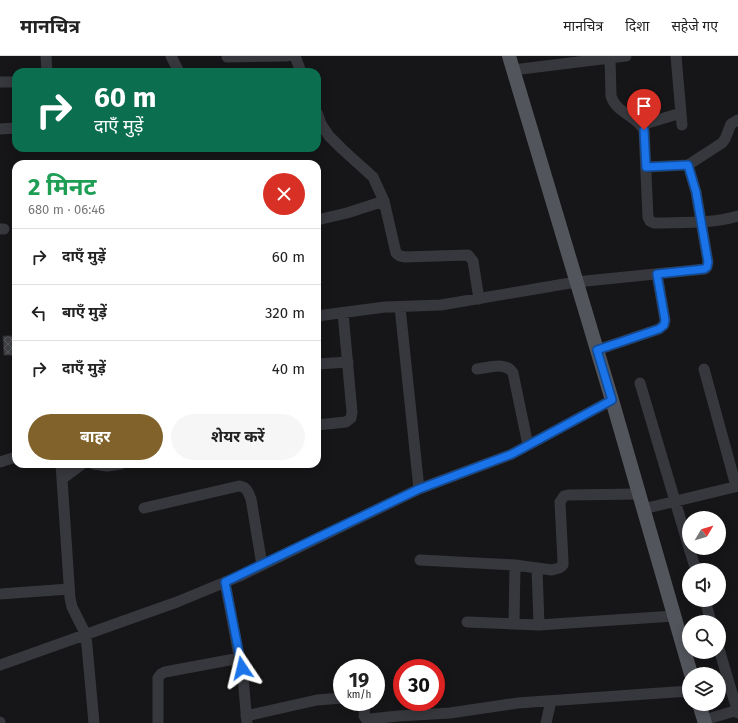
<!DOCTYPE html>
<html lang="hi">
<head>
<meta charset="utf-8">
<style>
  :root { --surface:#fff; --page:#f6f6f6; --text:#222; --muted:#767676; --line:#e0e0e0; --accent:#80622a }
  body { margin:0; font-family:"Fira Sans","Noto Sans Devanagari",sans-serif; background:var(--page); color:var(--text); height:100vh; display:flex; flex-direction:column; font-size:15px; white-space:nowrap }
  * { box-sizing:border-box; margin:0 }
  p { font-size:13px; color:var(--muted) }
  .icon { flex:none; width:22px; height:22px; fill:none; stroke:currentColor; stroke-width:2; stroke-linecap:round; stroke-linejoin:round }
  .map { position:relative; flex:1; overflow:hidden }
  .side { position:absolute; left:12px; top:104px; width:309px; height:308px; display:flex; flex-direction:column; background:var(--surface); border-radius:12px; box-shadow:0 2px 10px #0003 }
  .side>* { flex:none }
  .banner { position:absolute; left:12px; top:12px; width:309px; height:84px; border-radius:12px; box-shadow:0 2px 10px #0003; background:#0b6e4f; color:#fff; overflow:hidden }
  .needle { width:26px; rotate:52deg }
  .fabs { position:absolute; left:682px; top:455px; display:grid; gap:8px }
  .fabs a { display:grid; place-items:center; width:44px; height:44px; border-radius:50%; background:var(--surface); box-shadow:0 2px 10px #0003; font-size:20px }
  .speed { position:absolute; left:333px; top:603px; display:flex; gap:8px; font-size:20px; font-weight:700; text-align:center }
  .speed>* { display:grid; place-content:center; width:52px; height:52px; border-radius:50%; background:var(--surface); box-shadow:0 2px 10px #0003; line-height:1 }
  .speed small { font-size:10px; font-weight:400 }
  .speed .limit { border:6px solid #d22; background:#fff; color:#111 }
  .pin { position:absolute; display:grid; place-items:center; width:34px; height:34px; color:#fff; margin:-41px -17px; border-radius:50% 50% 50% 0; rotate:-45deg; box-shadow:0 0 4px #0007 }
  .pin .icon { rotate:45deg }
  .me { position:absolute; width:44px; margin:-22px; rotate:350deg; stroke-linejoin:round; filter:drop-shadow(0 0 3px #0008) }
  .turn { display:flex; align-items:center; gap:14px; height:84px; padding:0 16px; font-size:18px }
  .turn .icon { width:52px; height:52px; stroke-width:2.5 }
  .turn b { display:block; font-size:28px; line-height:34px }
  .round { display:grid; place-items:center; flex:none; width:42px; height:42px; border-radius:21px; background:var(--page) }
  .summary { display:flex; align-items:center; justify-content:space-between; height:68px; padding:0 16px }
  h1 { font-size:24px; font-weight:700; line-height:30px; color:#1e9e55 }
  .cta { display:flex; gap:8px; margin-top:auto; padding:8px 16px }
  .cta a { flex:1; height:46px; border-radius:24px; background:var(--accent); color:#fff; font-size:16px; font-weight:700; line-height:46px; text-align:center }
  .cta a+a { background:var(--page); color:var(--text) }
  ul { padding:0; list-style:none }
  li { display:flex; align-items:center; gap:12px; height:56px; padding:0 16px; border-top:1px solid var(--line) }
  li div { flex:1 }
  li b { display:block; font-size:15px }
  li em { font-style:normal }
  header { display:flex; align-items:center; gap:24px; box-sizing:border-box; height:56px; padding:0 20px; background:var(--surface); border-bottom:1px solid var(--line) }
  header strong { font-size:19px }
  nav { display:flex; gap:22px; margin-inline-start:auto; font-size:14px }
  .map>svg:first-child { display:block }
  .building { fill:url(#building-cross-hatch); stroke:#303034 }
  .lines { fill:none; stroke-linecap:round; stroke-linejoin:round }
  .minor { stroke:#37383d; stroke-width:11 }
  .major { stroke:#53555c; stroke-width:14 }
  .route-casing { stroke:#114b97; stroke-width:10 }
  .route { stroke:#1a73e8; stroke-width:7 }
</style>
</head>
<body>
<header>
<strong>मानचित्र</strong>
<nav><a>मानचित्र</a><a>दिशा</a><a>सहेजे गए</a></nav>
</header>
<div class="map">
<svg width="738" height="667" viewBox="0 0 738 667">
  <defs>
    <pattern id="building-cross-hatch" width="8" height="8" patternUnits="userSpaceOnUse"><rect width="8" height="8" fill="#404145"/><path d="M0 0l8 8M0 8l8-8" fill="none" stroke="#595a5e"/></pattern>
  </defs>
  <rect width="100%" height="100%" fill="#161618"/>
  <path class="building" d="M3,280H16V299H4Z"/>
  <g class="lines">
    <path class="minor" d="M46,0L47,16
      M171,0L179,16
      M295,0L301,16
      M676,0L682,69
      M227,1L287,0
      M610,2L611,40C616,57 636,59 644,74L648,161L650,165L654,167C681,166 712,168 738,160
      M513,14L626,0
      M0,26H16
      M317,57L321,68L329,80L342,93L373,121L384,145L396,197L400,200L405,201L468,199L473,205L479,243
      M641,69L681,57
      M0,73L16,72
      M646,111L688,109L722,87L725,83L731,68L738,64
      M317,164L347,157L384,145
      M0,173H4
      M400,251L419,433
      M317,260L385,251L441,249L576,226L705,213L707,211L708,206L696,136L688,109
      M597,294L659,273L664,269L665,264L657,218
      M317,308L348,306
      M477,313C488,312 506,305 513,317L528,389
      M704,313L736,430
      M640,327L689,492
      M317,369L346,366L351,362L352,356L343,257
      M0,406L16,401
      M61,408L70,542L72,551L86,579L94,667
      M94,408L107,410L121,408
      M62,423L82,408
      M144,452L239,430C247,431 248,436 251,443L262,509
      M643,453L738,430
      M689,492L696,514
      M420,504L515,509L552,514L559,512L563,509V505L560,446L564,440L568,439L639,438
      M537,512L539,569
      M225,526L243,621L247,667
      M0,538L69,533
      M705,544L711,566
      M467,566L539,569L674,560
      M514,568L515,509
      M719,593L738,657
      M0,609L177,546L240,520L419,433L512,398L612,344
      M365,646L364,660L366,663H370L398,660L450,657L518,647L689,635
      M246,660L317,644L342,642
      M704,664L738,654
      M0,666V667
      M158,667V622L161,618L165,616L240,602
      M546,667L551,645"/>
    <path class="major" d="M509,0L612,344L691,618
      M699,648L705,667"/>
  </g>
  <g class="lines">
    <g class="route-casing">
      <path id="route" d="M242,612L225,526L419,433L512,398L612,344L597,294L659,273L664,269L665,264L657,218L704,213L707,211L708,206L696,136L688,109L646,111L644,74"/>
    </g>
    <use href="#route" class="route"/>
  </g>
</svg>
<div class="fabs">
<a><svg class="needle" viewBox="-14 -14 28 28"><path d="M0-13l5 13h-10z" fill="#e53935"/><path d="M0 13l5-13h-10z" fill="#767676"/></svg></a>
<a><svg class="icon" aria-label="sound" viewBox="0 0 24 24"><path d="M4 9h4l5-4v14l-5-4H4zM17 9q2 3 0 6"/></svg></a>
<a><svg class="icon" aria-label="search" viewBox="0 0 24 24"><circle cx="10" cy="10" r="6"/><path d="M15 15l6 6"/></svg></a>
<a><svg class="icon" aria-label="layers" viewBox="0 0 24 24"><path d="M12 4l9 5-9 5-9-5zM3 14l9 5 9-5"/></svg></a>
</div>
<div class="speed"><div>19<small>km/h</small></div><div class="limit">30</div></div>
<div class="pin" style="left:644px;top:74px;background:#d93025"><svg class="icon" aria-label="arrive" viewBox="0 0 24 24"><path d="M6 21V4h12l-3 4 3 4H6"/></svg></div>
<svg class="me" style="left:242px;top:612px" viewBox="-20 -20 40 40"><path d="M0-17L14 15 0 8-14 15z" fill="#1a73e8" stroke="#fff" stroke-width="4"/></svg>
<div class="banner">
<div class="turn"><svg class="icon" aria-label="right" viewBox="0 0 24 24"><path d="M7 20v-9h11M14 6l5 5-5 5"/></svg><div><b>60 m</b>दाएँ मुड़ें</div></div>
</div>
<section class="side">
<div class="summary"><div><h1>2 मिनट</h1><p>680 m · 06:46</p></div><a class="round" style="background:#d93025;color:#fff"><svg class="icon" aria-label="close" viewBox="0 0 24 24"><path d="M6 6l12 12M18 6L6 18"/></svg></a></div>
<ul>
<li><svg class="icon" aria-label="right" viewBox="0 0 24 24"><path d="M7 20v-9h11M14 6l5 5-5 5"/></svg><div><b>दाएँ मुड़ें</b></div><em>60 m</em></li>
<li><svg class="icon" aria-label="left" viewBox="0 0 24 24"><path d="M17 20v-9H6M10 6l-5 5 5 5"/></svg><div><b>बाएँ मुड़ें</b></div><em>320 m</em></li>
<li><svg class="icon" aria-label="right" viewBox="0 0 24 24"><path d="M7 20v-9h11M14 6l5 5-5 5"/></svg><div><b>दाएँ मुड़ें</b></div><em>40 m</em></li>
</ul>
<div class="cta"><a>बाहर</a><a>शेयर करें</a></div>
</section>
</div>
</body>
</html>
